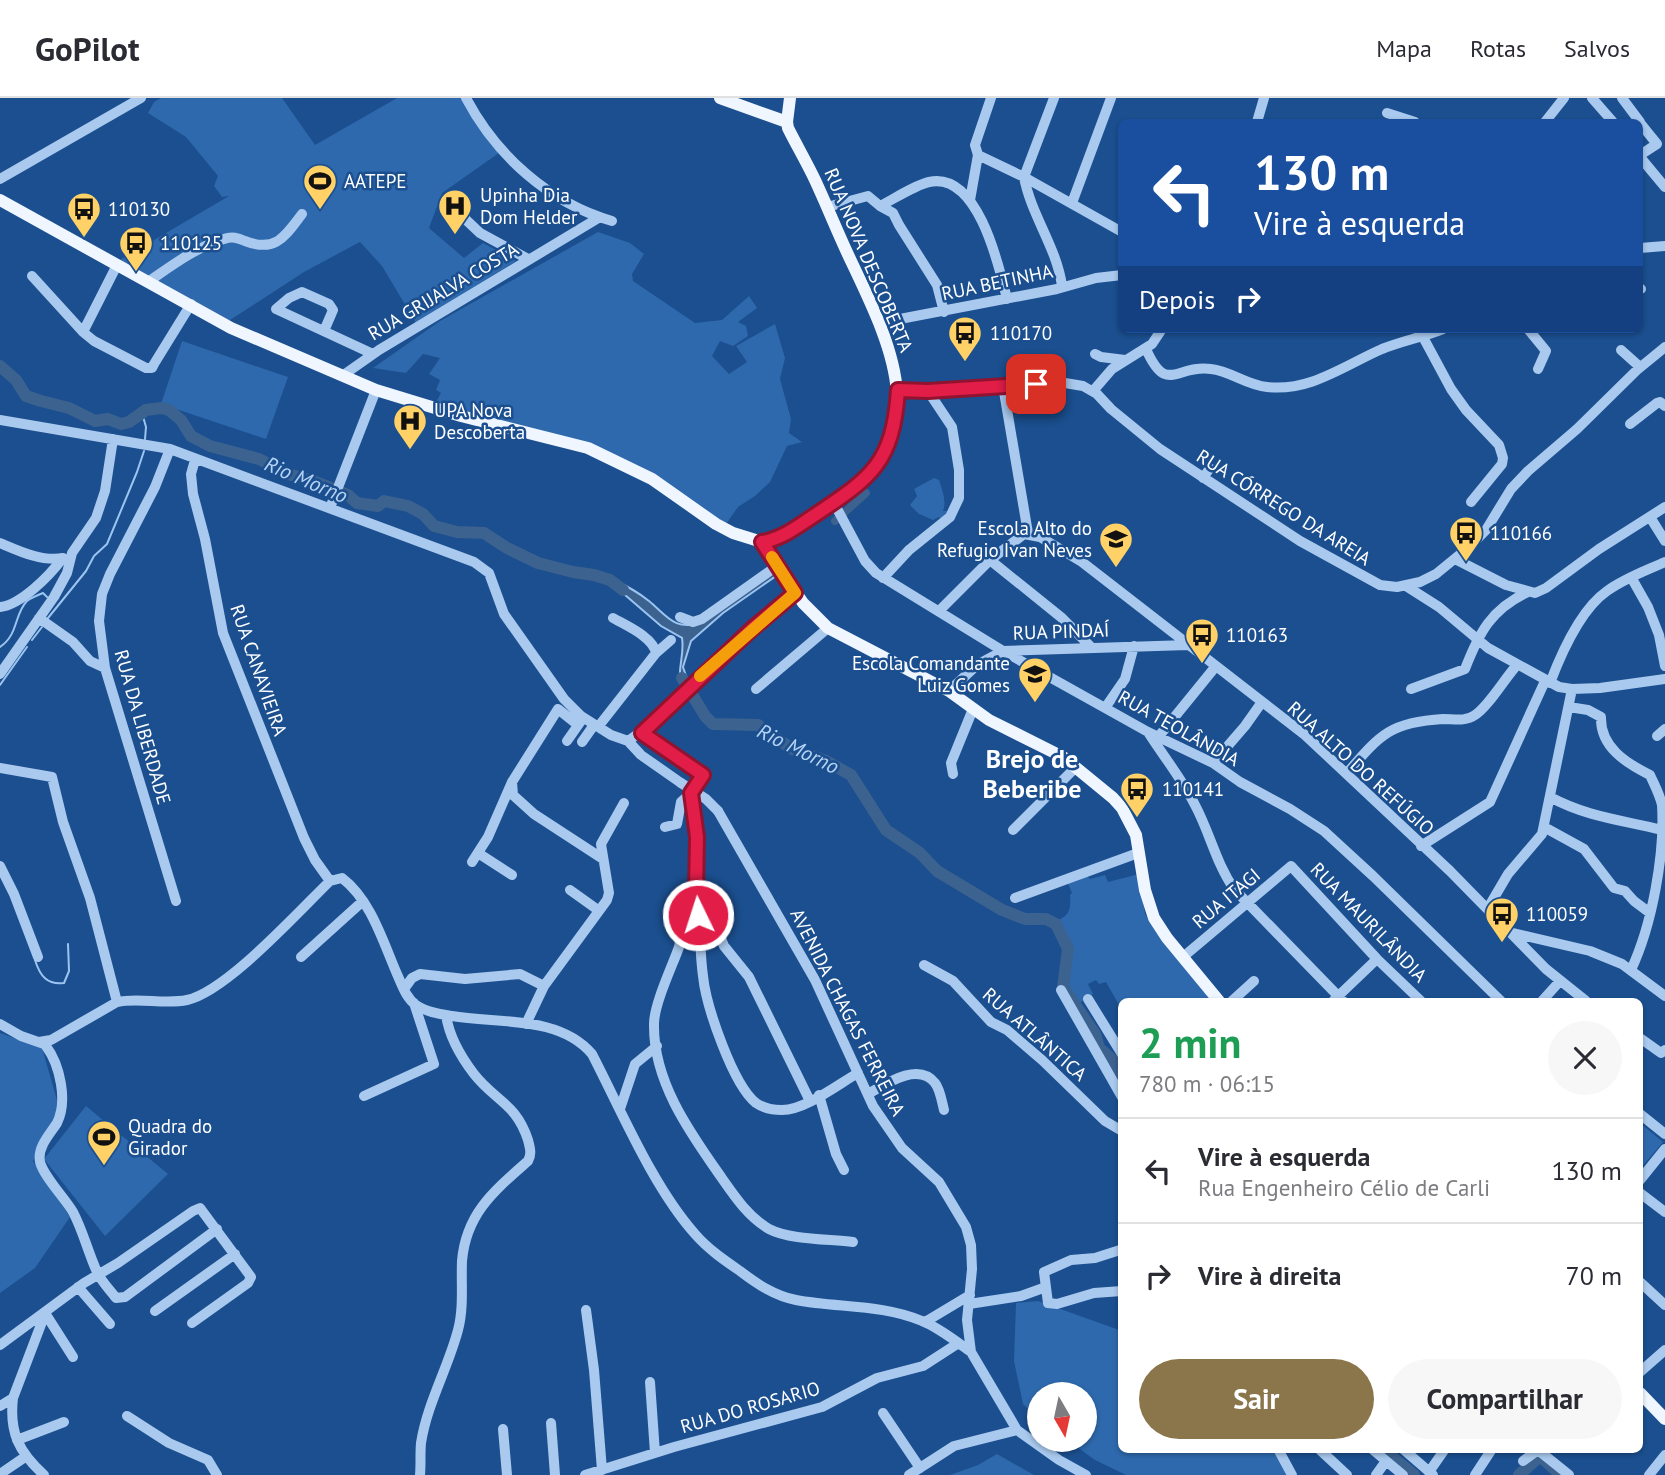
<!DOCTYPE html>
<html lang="pt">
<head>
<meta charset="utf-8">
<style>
  :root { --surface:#fff; --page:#f7f7f7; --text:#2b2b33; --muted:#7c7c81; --line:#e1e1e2; --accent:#8a764a }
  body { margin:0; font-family:"PT Sans",sans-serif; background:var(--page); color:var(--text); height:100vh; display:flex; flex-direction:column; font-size:26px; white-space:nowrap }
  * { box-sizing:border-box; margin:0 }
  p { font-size:23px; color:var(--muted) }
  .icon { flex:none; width:38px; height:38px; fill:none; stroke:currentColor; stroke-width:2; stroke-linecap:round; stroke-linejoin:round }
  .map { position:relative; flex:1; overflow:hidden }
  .panel { position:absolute; left:1118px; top:900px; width:525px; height:455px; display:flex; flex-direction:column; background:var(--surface); border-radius:10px; box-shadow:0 2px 5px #0004 }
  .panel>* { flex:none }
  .guide { position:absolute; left:1118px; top:21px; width:525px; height:214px; border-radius:10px; box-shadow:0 2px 5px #0004; background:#1a4fa0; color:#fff; overflow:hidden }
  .needle { width:46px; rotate:171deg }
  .buttons { position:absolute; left:1027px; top:1284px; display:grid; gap:14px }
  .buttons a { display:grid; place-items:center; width:70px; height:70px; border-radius:50%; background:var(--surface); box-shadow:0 2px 5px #0004; font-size:35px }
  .pin { position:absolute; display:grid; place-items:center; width:60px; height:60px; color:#fff; margin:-30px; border-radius:14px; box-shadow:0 4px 10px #0006 }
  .me { position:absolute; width:77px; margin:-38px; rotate:356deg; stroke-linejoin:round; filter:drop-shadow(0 0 5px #0008) }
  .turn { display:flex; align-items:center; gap:24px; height:147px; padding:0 21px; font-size:32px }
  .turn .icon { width:91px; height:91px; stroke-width:2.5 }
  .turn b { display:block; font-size:49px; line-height:60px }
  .then { display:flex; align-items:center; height:66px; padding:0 21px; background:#0003; gap:14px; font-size:26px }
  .round { display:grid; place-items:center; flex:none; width:74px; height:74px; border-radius:37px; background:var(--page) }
  .overview { display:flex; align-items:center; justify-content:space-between; height:119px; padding:0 21px }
  h1 { font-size:42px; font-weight:700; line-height:52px; color:#1e9e55 }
  .cta { display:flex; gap:14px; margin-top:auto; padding:14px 21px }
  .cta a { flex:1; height:80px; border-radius:42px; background:var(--accent); color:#fff; font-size:28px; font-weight:700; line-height:80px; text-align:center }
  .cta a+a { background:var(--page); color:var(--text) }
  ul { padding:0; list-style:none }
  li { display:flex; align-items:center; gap:21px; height:105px; padding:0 21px; border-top:2px solid var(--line) }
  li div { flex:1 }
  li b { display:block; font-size:26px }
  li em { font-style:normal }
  header { display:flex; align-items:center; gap:42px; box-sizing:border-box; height:98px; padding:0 35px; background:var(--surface); border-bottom:2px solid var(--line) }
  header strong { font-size:33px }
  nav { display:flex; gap:38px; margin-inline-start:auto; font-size:24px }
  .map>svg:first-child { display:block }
  .green { fill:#2e69ad }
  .water { fill:#3c6290; stroke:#9cc4f0; stroke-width:2 }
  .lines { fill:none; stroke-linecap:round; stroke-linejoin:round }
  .stream { stroke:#9cc4f0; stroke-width:2 }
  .canal { stroke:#3c6290; stroke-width:8 }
  .river { stroke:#3c6290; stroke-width:12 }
  .minor { stroke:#a9c9ee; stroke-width:10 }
  .major { stroke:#f0f6ff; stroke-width:12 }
  .minor-bridge { stroke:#a9c9ee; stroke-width:10 }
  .route-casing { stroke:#92132f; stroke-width:18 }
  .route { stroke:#e11d48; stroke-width:12 }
  .slow { stroke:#f59e0b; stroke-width:12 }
  .labels { text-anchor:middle; stroke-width:5; stroke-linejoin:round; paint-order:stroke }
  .poi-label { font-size:19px; fill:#fff; stroke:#1b4f8f; text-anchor:start }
  .street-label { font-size:19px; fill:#fff; stroke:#1b4f8f }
  .water-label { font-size:21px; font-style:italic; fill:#b5d3f5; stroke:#1b4f8f }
  .district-label { font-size:26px; font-weight:bold; fill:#fff; stroke:#1b4f8f }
</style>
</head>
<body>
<header>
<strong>GoPilot</strong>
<nav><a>Mapa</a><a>Rotas</a><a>Salvos</a></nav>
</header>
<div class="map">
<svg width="1665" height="1377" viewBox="0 0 1665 1377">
  <rect width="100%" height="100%" fill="#1b4f8f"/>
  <path class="green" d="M161,0H282L315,47L397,0H463L499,55L442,95L429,130L464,160L483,145L516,163L416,225L382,168L360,144L304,174L227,224L120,162L229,98L222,99L214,88L218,78L186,39L148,15L154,4Z
    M598,134L630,145L644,156L632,176L633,183L695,225L722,222L749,198L757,210L738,224L746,228L748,238L733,248L720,243L712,258L729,276L747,264L736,248L775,226L785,260L780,281L791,321L789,335L802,344L787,348L770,384L755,398L738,409L726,426L657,379L435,306L441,295L436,292L440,282L429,276L440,260L423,256L406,275L373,270L440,223Z
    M182,243L288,279L266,341L161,306Z
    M934,380L939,382C942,391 947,404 943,413H949L942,422L939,419L933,422L919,416L910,407L917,398L914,391Z
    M1086,776L1090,781L1105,777L1108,784L1139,776L1145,816L1156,834L1214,903H1122V912L1106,884L1099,886L1096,882L1088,886L1093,896L1078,906L1065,888L1071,852L1058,822C1070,817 1071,810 1070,797L1072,795L1067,783Z
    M0,935L42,950L59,1009L33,1063L70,1119L35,1170L0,1195Z
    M86,1008L168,1076L105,1138L44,1061Z
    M1640,1025L1663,1044L1640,1071Z
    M1038,1203L1122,1233V1351H1274L1286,1377H1126L1095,1362L1067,1342H1085V1297H1040L1039,1321L1023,1306L1014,1263L1016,1205Z
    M997,1356L1034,1377H950L978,1367Z"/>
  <path class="water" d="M773,474L776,478L723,515L691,543L683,569L688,584L682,589C676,573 685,557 682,540L661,528L610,484V480C623,486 638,494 649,503C667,518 675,534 702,524Z"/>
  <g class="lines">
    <path class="stream" d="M142,315L146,329L145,341
      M48,520L86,473L94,458L107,446L137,374L144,353
      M32,542L42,529
      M0,549C19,536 14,516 27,503C31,500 38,497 43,495L47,499
      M0,587L27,549
      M35,862C40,878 47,887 64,885L69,873L68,846"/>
    <path class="canal" d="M835,423L866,395"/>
    <path class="river" d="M0,268L16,282L26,298L41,303L69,310L95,323L108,321L121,326L129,324L146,312L161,310L169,312L181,322L191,338L210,348L259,361L288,376L316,384L348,397L357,405L378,408L384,403L408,408L423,416L434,428L457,434L484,435L507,450L538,465L573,474L594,477L610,482L623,492
      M682,580L705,618L713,626L758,627L792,651L826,663L851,677L886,732L920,755L937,773L1002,812L1025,821H1046L1056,826L1068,851L1063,889L1095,936L1099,950L1115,964L1122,977
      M1382,1351L1414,1377
      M1519,1377L1540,1358L1561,1377"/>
    <path class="minor" d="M466,0C496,57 549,105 612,123
      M1054,0L1024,79C1031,117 1057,150 1062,188
      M1592,0L1613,24
      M1622,0L1640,24
      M1387,15L1415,24
      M1257,24L1264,0
      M1545,24L1564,0
      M1640,25L1657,46L1640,57
      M978,57L1024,79L1122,134
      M1640,59L1665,89
      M0,81L141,0
      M970,102L978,57L975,47L991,0
      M446,103L480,135L528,161
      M1072,105L1111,0
      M880,108L893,115L899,127L937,187L944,214
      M827,109L868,98L880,108C894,101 915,87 929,84C978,73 999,168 1007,201
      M1640,150L1665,148
      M32,178L83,234L94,243L146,270H152L154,266L191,206
      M148,184C171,168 198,148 224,141C232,138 238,140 245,143C276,155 285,138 302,116
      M1640,191H1641
      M879,225L1057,191L1096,180L1122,177
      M1528,231L1546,253L1538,271
      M324,233L333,212L329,206L302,194L289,200L276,211L373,256
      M83,234L117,167
      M1423,239L1451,291L1466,312L1499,347L1503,360L1502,366L1471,404
      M1146,251C1167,298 1176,266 1211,271C1230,273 1247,287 1267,289C1310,294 1345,267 1382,251C1402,243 1423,239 1443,231
      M1621,252L1640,269
      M1095,256L1101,259L1125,262
      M342,278L379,252L600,119
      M1003,288L1028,435
      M898,292L928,293L1037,286L1065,285L1083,288L1097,296L1111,311L1160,351L1300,443L1380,487L1397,489L1420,484L1436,476L1469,449L1486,432L1511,391L1528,373L1577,331L1637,272L1665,249
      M1093,293L1112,271L1152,246L1162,231
      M0,322L170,351L474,464L489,475L504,516L564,601L581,618L611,637L628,643L641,657L681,685
      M1630,326L1657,305L1660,304L1665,308
      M170,351L155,389L110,476L102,496L99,523L105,570L176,803
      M195,362L191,376L193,396L205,441L223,535L304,740L315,762L330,783
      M1203,380L1210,370
      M834,405L865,463L876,475L1003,553L1148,634L1213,665L1240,684L1290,711L1324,733L1373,778L1501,903
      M330,410L376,292
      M1650,419L1665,443
      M0,445C19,453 42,464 63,460
      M1455,461L1506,487L1535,495L1546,490L1599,451L1665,409
      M990,462L1062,520L1092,550
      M1631,479L1648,509L1659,537L1665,568
      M883,480L909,452L950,419L959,400V372L952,329L928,293
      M1406,488L1439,509L1488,550L1559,589L1572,591L1600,590L1665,581
      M0,509C21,507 50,477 62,461
      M939,513L990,462L1024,436L1040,439L1082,464L1305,637L1450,773L1546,871L1586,903
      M680,519L693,524L702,521L777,468
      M39,520L73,544L90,563L105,570
      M613,520C627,528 653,539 656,555
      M0,576L54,499L67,475L72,455L96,420L105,393L113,341
      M1550,585C1561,556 1581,511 1607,493C1625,480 1645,473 1665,464
      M756,591L828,530
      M1411,591L1465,571C1479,535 1491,511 1528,494
      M949,593L977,567L1003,553L1188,547
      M1569,609L1588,612L1601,619C1600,649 1626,665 1650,677C1654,686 1660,697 1662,707C1665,757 1652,827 1631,872
      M1105,610L1125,581L1134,548
      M598,629L656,555L671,542
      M1148,634C1164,659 1182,681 1195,707C1210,735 1216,765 1234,791L1343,903
      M642,635L703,677L691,695L681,704L677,726L665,729
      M1657,638L1665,631
      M567,643L581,623
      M628,643L656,623L691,587L795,495
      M1155,643L1216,568
      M582,644L594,627
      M1213,665L1245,628L1262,604
      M0,670L52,679L63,724L90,800L117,904
      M1347,675C1380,637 1390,624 1443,621C1454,621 1465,624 1475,617C1488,609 1505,580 1517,567
      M953,676L951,665L973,611
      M512,684L513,697L534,716L603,761
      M691,695L697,739L696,793C668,810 687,823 679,849C672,869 654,906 654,926C653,982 688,1032 719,1076C733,1096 747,1118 769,1131C790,1142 829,1141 853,1144
      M1550,699C1587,719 1622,722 1662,732
      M718,713L815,882L873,1008L902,1050L939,1084L966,1129L971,1147L972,1171L967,1222L971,1254L1017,1332L1059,1362L1086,1377
      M1544,729L1584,751L1614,790L1625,793L1634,803L1650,815
      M1013,732L1076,669
      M1421,748L1490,704L1545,583
      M478,755L512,777
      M472,764L488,739L512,684L558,611L578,627
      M0,768L14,796L38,859
      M570,792L598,812
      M696,793C701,821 699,850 703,878C706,908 733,987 756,1005C763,1010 773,1012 782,1012C805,1012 837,987 858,975
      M697,800L707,806L724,848L749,879L810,1003
      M1015,800L1138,755
      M1488,810L1508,776L1542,736L1572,591
      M1513,835L1590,853L1622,866L1665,898
      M301,859L363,803
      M1183,859L1291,768L1377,861L1421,903
      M924,867L953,883L991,924L1007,932L1042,962L1105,1023L1122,1033
      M404,891L412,880L420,876L465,881L520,876L544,888
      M1061,892L1122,999
      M1088,901L1122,956
      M1232,903L1254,883
      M1333,903L1377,861
      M1542,903L1560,883
      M0,926L21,938L44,946
      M526,926L544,888L607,802L609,795L601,746L624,705
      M1640,940L1661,955L1665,952
      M39,944L51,942L117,904C140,899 164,907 187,902C227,893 298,814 330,783L342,780C371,802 383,844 397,876C402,887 406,900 416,907C426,914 440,916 452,918C498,926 559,917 592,956C621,1012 653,1089 695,1136C708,1151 724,1162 740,1173C757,1186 775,1198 796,1202C838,1210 882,1206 922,1223C938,1229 957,1244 971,1254
      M46,944V948C60,967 68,1003 57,1025C50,1036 37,1049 40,1064C44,1079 64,1099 73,1114C83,1133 88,1154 97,1174C101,1183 110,1192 116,1200L125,1199L217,1131
      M868,996C884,987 918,963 935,985C940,991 942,1004 944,1012
      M819,997L836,1056L844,1072
      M364,998L434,966L414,905
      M620,1011L635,966L657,948
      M1640,1016L1665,1036
      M1640,1082L1665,1051
      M1640,1095L1665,1114
      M1120,1152L1095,1160L1071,1162L1044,1174L1048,1205L1057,1206L1094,1195L1122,1193
      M1640,1184L1665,1207
      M78,1189L110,1226
      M969,1206L1021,1198L1046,1189
      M586,1212L594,1272L602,1372
      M155,1213L235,1156
      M45,1215L73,1259
      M925,1224L970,1197
      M0,1247L84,1185L118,1165L193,1113L200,1110L251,1179L248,1185L192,1225
      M1640,1274L1665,1252
      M650,1284L655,1355
      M0,1308L13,1300
      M883,1315L920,1370
      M127,1318L169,1345L208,1362L217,1377
      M551,1325L555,1377
      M503,1331L507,1377
      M17,1342L64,1324
      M1278,1351L1292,1377
      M1319,1351L1347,1377
      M1372,1351L1403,1377
      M1403,1351L1433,1377
      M1523,1363L1538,1352L1569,1377
      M1429,1374L1445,1351
      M0,1376L25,1359
      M44,1377C19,1354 9,1335 13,1300L45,1216
      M420,1377C421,1366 420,1355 421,1345C427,1306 448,1270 458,1232C464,1210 461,1186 462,1163C466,1115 495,1092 528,1063C532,1056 530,1050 528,1042C516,1005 495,1003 474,976C461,959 449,938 446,917
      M585,1377L674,1349L822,1309L877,1280L923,1268L957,1246
      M909,1377L954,1348L1017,1332
      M1376,1377L1386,1363
      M1475,1377L1492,1351
      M1649,1377L1665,1357"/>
    <path class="major" d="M720,0L787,24
      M0,102L231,230L376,292L461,318L588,350L652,381L716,426L733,435L762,444L803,505L828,530L949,593L989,622L1063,659L1113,700L1122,710L1136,737L1145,792L1154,820L1167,840L1219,903
      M762,444C788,440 810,420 831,407C936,341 895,255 852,165C839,138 828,110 815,82C807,65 797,48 788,30L787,24L790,0
      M1640,1295L1665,1321"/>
    <path class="minor-bridge" d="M681,685L706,701L718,713"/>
  </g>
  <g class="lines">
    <g class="route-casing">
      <path id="route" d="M698,817L696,793L697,739L691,695L703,677L642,635L752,531L795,495L762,444C782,441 798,428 815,417C872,379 893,365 898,292L928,293L1036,286"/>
    </g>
    <use href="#route" class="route"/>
    <path class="slow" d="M700,578L795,495L772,459"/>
  </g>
  <defs>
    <g id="stadium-pin" transform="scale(1.75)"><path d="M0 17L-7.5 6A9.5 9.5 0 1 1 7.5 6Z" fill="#ffd166" stroke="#1b4f8f"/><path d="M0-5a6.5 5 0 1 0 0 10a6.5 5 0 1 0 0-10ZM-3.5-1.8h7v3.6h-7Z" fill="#111"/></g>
    <g id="hospital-pin" transform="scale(1.75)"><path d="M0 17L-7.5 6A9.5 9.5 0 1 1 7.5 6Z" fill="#ffd166" stroke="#1b4f8f"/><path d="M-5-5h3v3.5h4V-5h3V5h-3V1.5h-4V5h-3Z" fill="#111"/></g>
    <g id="bus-pin" transform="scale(1.75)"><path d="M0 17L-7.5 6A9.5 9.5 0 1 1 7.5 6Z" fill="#ffd166" stroke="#1b4f8f"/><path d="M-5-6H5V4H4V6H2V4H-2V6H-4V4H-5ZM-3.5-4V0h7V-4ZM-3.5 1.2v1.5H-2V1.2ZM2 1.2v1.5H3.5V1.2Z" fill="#111"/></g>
    <g id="school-pin" transform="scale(1.75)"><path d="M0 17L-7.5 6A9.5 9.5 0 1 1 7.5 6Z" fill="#ffd166" stroke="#1b4f8f"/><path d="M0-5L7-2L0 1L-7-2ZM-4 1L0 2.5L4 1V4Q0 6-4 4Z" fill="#111"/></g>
  </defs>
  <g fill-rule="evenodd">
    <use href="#stadium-pin" x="320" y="83"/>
    <use href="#hospital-pin" x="455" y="108"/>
    <use href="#bus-pin" x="84" y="111"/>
    <use href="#bus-pin" x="136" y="145"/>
    <use href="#bus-pin" x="965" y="235"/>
    <use href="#hospital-pin" x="410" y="323"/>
    <use href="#bus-pin" x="1466" y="435"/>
    <use href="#school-pin" x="1116" y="441"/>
    <use href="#bus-pin" x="1202" y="537"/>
    <use href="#school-pin" x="1035" y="576"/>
    <use href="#bus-pin" x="1137" y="691"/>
    <use href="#bus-pin" x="1502" y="816"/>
    <use href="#stadium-pin" x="104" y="1039"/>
  </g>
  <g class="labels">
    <g class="poi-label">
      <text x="344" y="90">AATEPE</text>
      <text x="480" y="104">Upinha Dia<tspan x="480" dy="22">Dom Helder</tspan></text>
      <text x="108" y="118">110130</text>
      <text x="160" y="152">110125</text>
      <text x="990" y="242">110170</text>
      <text x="434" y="319">UPA Nova<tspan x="434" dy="22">Descoberta</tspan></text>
      <text x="1092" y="437" text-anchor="end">Escola Alto do<tspan x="1092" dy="22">Refugio Ivan Neves</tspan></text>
      <text x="1490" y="442">110166</text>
      <text x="1226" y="544">110163</text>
      <text x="1010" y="572" text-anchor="end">Escola Comandante<tspan x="1010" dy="22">Luiz Gomes</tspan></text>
      <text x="1162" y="698">110141</text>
      <text x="1526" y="823">110059</text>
      <text x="128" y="1035">Quadra do<tspan x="128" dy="22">Girador</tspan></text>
    </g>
    <g class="street-label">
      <text transform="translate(869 162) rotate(67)" y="7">RUA NOVA DESCOBERTA</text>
      <text transform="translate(997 184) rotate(-12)" y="7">RUA BETINHA</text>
      <text transform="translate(443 193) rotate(-31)" y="7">RUA GRIJALVA COSTA</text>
      <text transform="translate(1284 409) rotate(32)" y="7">RUA CÓRREGO DA AREIA</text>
      <text transform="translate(1061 533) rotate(-2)" y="7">RUA PINDAÍ</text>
      <text transform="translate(259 572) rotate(71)" y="7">RUA CANAVIEIRA</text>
      <text transform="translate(143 629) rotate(74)" y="7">RUA DA LIBERDADE</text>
      <text transform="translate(1179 630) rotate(29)" y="7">RUA TEOLÂNDIA</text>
      <text transform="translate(1361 670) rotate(42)" y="7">RUA ALTO DO REFÚGIO</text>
      <text transform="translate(1226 800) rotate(-40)" y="7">RUA ITAGI</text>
      <text transform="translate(1369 824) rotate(46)" y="7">RUA MAURILÂNDIA</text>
      <text transform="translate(848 914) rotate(63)" y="7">AVENIDA CHAGAS FERREIRA</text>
      <text transform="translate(1035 936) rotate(41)" y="7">RUA ATLÂNTICA</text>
      <text transform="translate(750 1309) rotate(-16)" y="7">RUA DO ROSARIO</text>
    </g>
    <g class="water-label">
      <text transform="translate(306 382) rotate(23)" y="7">Rio Morno</text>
      <text transform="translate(798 651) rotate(26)" y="7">Rio Morno</text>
    </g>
    <g class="district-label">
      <text x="1032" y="670">Brejo de<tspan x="1032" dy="30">Beberibe</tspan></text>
    </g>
  </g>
</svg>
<div class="buttons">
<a><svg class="needle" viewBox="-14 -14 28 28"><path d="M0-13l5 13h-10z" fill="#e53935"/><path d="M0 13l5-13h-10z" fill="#7c7c81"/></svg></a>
</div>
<div class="pin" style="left:1036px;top:286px;background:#d93025"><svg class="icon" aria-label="arrive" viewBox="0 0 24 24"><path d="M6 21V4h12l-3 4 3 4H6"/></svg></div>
<svg class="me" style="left:698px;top:817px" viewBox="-20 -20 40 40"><circle r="17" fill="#e11d48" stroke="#fff" stroke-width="3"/><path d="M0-11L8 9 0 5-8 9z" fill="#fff"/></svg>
<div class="guide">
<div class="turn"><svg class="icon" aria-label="left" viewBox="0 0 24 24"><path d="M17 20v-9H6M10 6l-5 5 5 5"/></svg><div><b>130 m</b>Vire à esquerda</div></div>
<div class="then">Depois<svg class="icon" aria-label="right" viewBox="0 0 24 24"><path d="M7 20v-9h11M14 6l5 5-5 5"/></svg></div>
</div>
<section class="panel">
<div class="overview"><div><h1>2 min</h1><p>780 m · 06:15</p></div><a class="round"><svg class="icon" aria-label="close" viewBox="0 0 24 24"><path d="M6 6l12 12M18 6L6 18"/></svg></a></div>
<ul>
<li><svg class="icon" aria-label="left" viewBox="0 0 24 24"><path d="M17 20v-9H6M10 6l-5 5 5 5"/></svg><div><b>Vire à esquerda</b><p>Rua Engenheiro Célio de Carli</p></div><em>130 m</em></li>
<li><svg class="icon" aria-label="right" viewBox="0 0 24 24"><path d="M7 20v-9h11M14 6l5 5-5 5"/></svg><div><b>Vire à direita</b></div><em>70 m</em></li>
</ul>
<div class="cta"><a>Sair</a><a>Compartilhar</a></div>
</section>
</div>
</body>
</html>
